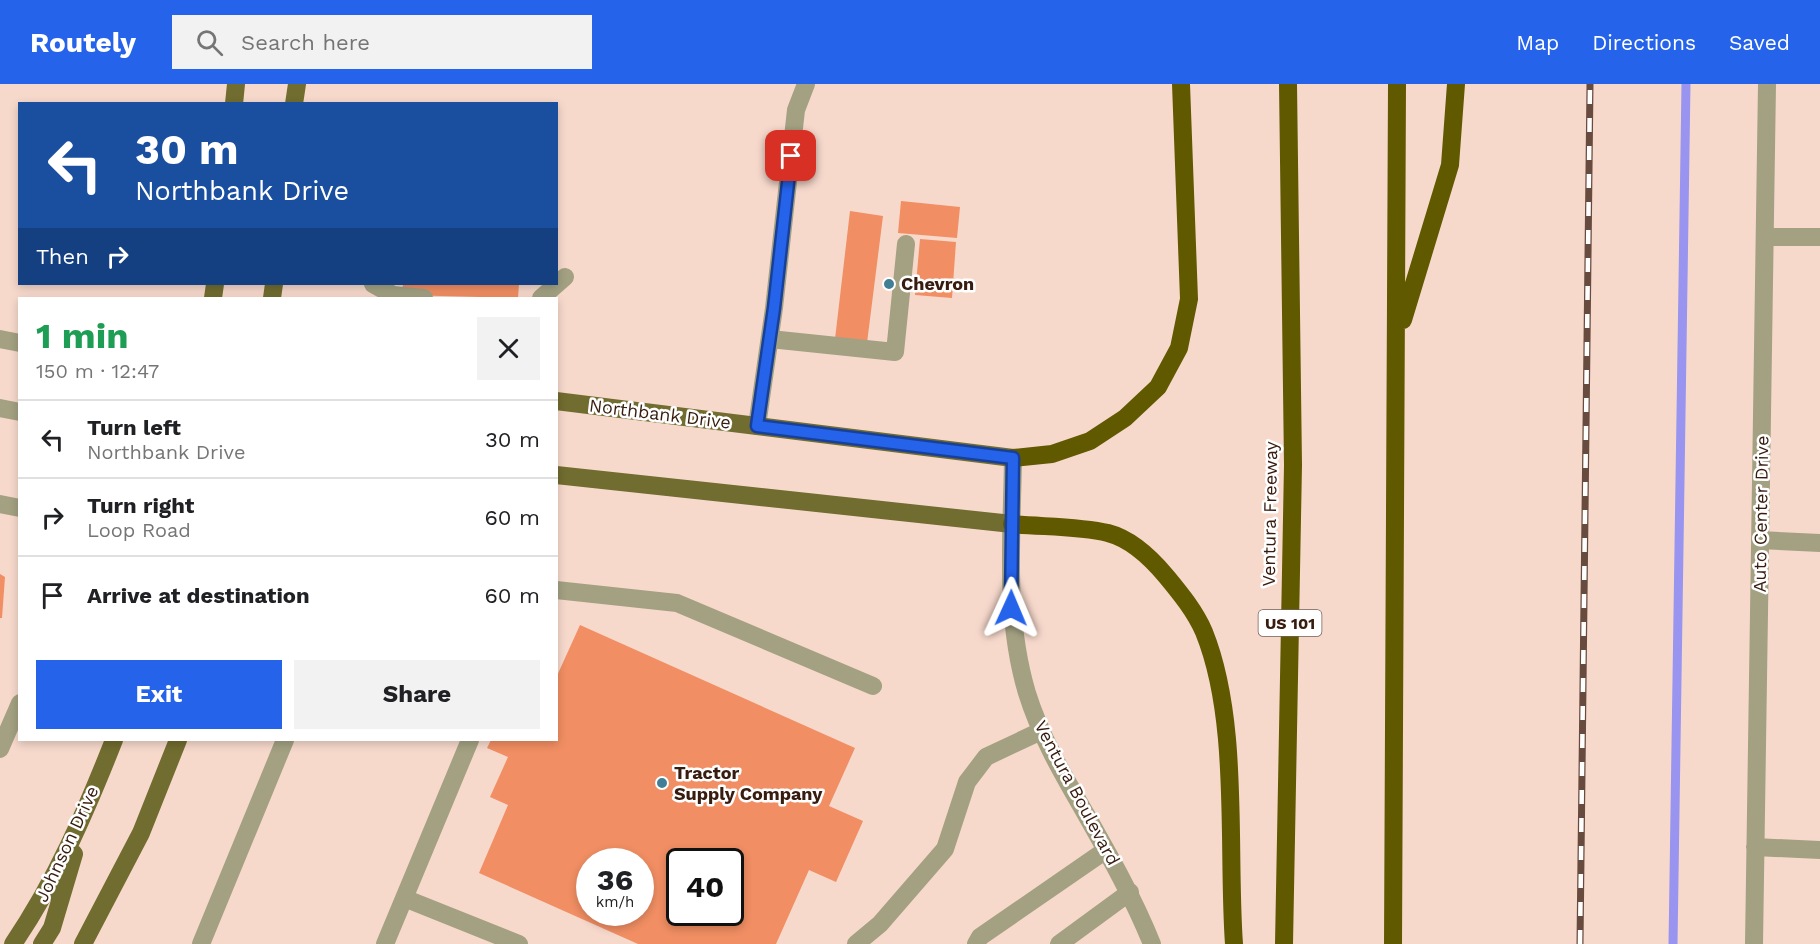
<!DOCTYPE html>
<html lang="en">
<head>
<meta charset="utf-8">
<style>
  :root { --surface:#fff; --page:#f2f2f2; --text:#202124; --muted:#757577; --line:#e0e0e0; --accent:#2563eb }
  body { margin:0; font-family:"Work Sans",sans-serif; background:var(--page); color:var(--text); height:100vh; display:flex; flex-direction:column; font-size:22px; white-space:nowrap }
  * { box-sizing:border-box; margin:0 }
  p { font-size:20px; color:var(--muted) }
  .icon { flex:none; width:33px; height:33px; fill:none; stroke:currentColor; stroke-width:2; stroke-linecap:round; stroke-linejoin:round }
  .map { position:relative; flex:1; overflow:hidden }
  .side { position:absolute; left:18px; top:213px; width:540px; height:444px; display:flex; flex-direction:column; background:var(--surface); border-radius:0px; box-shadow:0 3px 9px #0003 }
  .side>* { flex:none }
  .hud { position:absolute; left:18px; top:18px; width:540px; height:183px; border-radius:0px; box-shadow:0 3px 9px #0003; background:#1a4fa0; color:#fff; overflow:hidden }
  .speed { position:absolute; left:576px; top:764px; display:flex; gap:12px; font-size:30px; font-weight:700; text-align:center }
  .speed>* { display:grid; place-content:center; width:78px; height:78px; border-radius:50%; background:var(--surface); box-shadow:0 3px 9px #0003; line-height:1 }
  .speed small { font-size:15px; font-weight:400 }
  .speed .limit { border:3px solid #111; border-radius:9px; background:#fff; color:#111 }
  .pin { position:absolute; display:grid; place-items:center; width:51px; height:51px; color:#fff; margin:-26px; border-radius:12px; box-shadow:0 3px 9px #0006 }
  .me { position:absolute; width:66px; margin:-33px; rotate:1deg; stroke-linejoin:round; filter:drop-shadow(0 0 4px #0008) }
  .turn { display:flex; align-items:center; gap:21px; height:126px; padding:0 18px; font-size:27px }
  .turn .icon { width:78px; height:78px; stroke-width:2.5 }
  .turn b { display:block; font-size:42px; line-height:51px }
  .then { display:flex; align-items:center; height:57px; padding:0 18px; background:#0003; gap:12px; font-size:22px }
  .round { display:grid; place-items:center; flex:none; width:63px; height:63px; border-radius:0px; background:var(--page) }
  .summary { display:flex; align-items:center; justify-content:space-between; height:102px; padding:0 18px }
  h1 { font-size:36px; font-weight:700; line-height:45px; color:#1e9e55 }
  .primary-button { display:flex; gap:12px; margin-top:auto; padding:12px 18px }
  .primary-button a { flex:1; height:69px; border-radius:0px; background:var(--accent); color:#fff; font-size:24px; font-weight:700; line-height:69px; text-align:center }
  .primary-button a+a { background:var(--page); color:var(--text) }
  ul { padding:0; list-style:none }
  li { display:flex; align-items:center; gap:18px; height:78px; padding:0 18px; border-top:2px solid var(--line) }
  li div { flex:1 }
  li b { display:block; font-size:22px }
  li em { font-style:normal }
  header { display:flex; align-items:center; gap:36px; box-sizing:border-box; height:84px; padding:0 30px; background:var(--accent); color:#fff }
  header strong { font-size:28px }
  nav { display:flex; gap:33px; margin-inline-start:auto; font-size:21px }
  .search { width:420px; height:54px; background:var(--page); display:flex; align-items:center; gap:15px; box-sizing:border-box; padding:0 21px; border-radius:0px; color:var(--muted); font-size:22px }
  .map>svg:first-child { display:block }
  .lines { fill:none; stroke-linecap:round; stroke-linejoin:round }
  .stream { stroke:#9894f0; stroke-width:9 }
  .building { fill:#f18e63; fill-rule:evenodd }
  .minor { stroke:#a3a182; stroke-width:18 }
  .major { stroke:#716c2f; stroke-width:18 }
  .highway { stroke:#605900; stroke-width:18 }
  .rail-casing { stroke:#674b3e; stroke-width:7 }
  .rail { stroke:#fff; stroke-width:4.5; stroke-dasharray:14; stroke-linecap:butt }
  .route-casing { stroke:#184099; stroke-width:15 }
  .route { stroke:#2563eb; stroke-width:10 }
  .poi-dot { fill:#427f95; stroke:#fff; stroke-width:2 }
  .labels { text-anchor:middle; stroke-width:5; stroke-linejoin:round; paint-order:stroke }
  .shield { fill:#fff; stroke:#736057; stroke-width:1.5 }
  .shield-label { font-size:16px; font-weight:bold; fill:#371c0f }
  .poi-label { font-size:18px; font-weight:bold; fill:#371c0f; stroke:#fff; text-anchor:start }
  .street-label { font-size:18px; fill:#371c0f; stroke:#fff }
</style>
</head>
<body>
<header>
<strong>Routely</strong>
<div class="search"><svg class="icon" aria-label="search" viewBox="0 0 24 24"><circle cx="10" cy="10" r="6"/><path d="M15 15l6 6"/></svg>Search here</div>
<nav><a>Map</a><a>Directions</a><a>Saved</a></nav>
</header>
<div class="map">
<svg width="1820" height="860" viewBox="0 0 1820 860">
  <rect width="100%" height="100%" fill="#f7d9cc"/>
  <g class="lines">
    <path class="stream" d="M1673,860L1686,0"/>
  </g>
  <path class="building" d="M901,117L960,123L957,154L898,149Z
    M850,127L883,132L867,259L835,255Z
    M920,155L956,158L952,214L915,211Z
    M403,200H519L518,214L402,211Z
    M0,490L5,493L2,534H0Z
    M580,541L855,664L829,722L863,737L836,798L809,786L776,860H638L479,789L508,721L490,713L508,673L487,664L491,656H556V594ZM590,777H640V828H590ZM680,777H730V828H680Z"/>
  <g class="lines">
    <path class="minor" d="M1765,153H1820
      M373,200L393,211L424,214
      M541,214L565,193
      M0,255L20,259
      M770,255L895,268L906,160
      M0,324L20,328
      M757,342L774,224L796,26L806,0
      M1013,374C1012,453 1004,532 1027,609C1040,651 1062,689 1084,727C1109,771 1133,813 1152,860
      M0,420L20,424
      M1760,456L1820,459
      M556,506L677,519L873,602
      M0,665L20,619
      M1755,763L1820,766
      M404,814L519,860
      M201,860L285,656
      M385,860L470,656
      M856,860L880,840L945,765L967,698L986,673L1041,647
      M976,860L980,853L1106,766
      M1059,860L1130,808
      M1754,860L1767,0"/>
    <path class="major" d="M234,20L236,0
      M294,20L297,0
      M213,214L215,200
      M272,214L274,200
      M556,317L1013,374
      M556,391L1012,440
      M13,860C56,797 86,727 114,656
      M42,860L52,844L74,770
      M83,860L141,749L178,656"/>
    <path class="highway" d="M1403,236L1450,81L1456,0
      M1013,374L1052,370L1090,357L1125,334L1158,303L1179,264L1189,215L1181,0
      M1012,440C1043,443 1078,442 1108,449C1131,455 1151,474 1166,492C1180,509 1195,527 1204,548C1240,637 1227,764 1234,860
      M1284,860L1293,381L1288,0
      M1393,860L1397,0"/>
    <g class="rail-casing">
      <path id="rail" d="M1580,860L1590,0"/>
    </g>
    <use href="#rail" class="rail"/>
  </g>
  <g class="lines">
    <g class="route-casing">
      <path id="route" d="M791,72L774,224L757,342L1013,374L1011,524"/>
    </g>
    <use href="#route" class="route"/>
  </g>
  <g class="poi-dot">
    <circle cx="889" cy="200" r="6"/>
    <circle cx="662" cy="699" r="6"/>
  </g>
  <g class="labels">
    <rect class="shield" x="1258.5" y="526" width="63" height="26" rx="4.5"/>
    <g class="shield-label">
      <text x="1290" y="545">US 101</text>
    </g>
    <g class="poi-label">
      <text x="901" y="206">Chevron</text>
      <text x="674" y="695">Tractor<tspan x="674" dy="21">Supply Company</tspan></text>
    </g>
    <g class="street-label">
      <text transform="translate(660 330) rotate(7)" y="6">Northbank Drive</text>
      <text transform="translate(1270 430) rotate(-89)" y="6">Ventura Freeway</text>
      <text transform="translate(1761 430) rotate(-89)" y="6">Auto Center Drive</text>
      <text transform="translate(1077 709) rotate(62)" y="6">Ventura Boulevard</text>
      <text transform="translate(67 760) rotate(-65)" y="6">Johnson Drive</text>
    </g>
  </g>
</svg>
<div class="speed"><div>36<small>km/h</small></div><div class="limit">40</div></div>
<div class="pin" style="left:791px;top:72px;background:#d93025"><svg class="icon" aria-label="arrive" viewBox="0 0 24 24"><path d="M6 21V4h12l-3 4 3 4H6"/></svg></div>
<svg class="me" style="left:1011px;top:524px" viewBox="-20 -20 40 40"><path d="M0-17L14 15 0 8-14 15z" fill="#2563eb" stroke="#fff" stroke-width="4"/></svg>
<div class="hud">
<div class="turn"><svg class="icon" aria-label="left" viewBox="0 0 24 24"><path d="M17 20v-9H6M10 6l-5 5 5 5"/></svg><div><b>30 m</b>Northbank Drive</div></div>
<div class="then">Then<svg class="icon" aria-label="right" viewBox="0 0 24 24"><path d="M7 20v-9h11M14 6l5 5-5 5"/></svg></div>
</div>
<section class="side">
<div class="summary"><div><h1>1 min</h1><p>150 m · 12:47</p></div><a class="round"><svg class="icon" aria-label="close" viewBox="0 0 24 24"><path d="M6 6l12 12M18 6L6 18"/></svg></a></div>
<ul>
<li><svg class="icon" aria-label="left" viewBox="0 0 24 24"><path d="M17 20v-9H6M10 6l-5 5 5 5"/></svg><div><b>Turn left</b><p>Northbank Drive</p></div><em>30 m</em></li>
<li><svg class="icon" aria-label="right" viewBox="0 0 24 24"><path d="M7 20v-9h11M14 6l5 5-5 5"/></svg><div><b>Turn right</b><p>Loop Road</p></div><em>60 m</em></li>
<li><svg class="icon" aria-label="arrive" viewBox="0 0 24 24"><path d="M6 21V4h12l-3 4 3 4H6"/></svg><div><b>Arrive at destination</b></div><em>60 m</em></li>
</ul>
<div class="primary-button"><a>Exit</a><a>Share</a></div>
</section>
</div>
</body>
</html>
